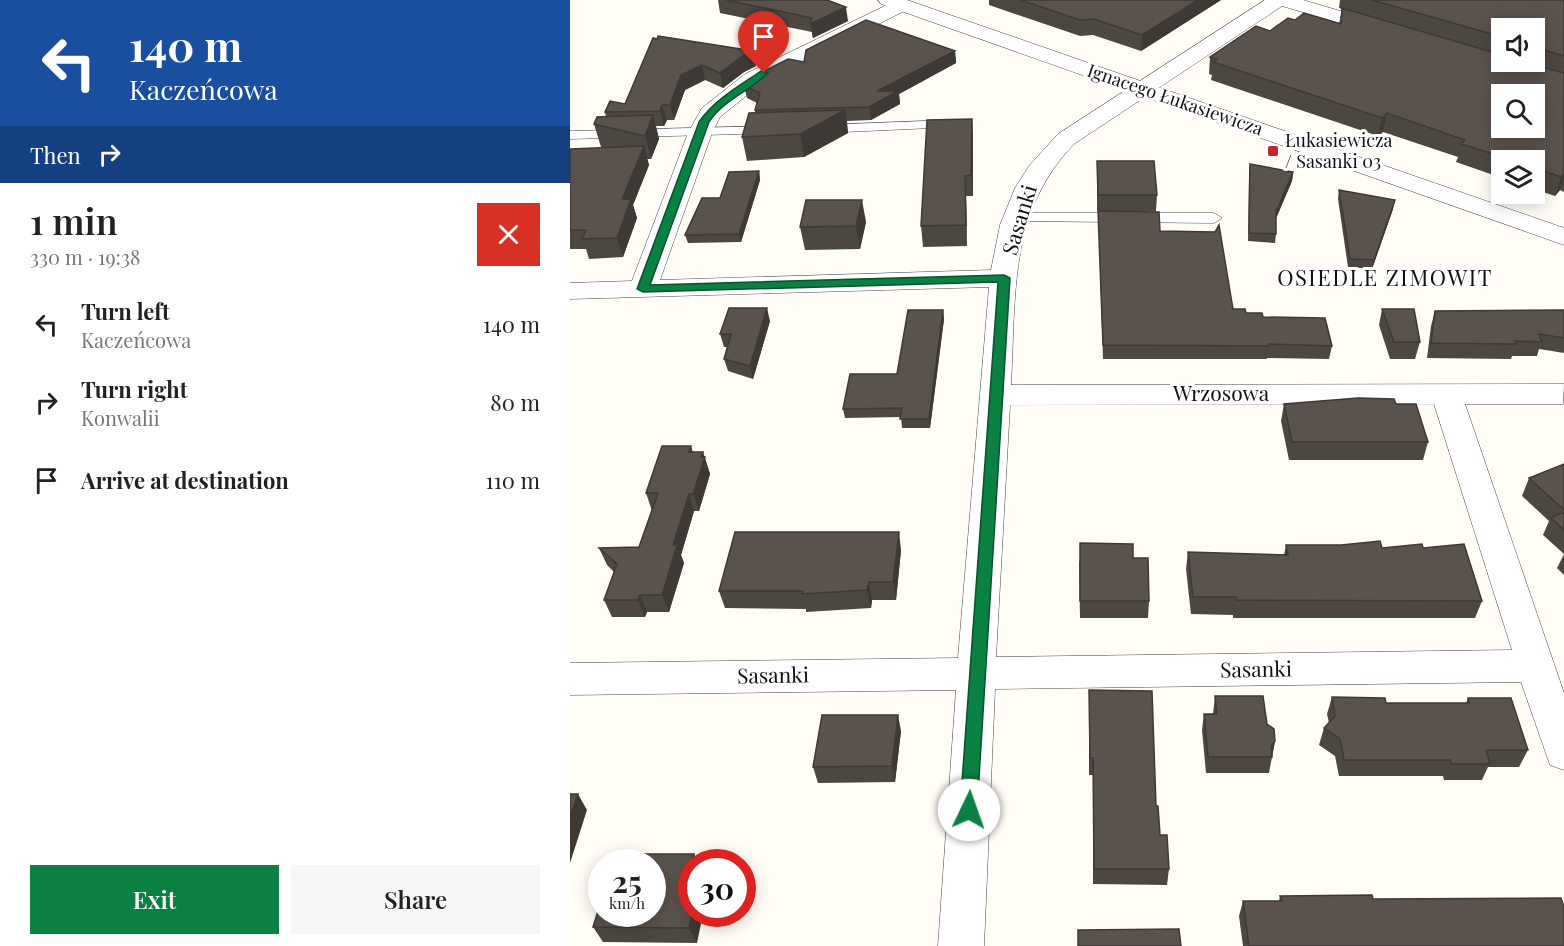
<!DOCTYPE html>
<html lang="en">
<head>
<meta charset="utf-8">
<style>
  :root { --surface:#fff; --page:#f6f6f6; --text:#222; --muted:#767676; --accent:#0b8043 }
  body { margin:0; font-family:"Playfair Display",serif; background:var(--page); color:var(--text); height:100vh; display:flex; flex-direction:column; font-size:22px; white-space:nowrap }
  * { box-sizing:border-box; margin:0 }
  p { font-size:20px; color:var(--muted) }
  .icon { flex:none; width:33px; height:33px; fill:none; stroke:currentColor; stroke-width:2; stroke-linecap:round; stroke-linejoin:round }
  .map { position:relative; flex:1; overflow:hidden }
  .details { display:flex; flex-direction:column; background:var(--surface); width:570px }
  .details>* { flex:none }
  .guide { background:#1a4fa0; color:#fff; overflow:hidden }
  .controls { position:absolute; left:921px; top:18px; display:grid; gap:12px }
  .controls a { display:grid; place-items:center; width:54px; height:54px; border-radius:0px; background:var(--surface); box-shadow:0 3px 15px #0003; font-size:30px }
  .speed { position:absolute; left:18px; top:849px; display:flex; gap:12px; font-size:30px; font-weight:700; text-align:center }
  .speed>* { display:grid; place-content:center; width:78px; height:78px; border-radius:50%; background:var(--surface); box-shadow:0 3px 15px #0003; line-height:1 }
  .speed small { font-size:15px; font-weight:400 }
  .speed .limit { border:9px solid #d22; background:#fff; color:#111 }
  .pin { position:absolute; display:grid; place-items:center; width:51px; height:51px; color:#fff; margin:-62px -26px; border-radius:50% 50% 50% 0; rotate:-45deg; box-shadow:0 0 6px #0007 }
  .pin .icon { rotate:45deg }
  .me { position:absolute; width:66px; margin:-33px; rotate:3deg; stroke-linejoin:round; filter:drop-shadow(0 0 4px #0008) }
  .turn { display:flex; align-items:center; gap:21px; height:126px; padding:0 30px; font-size:27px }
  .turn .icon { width:78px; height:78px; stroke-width:2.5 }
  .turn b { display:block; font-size:42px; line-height:51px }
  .then { display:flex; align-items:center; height:57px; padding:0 30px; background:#0003; gap:12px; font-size:22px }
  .round { display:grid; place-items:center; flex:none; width:63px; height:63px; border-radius:0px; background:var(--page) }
  .head { display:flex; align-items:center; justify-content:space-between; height:102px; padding:0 30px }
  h1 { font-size:36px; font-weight:600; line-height:45px }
  .cta { display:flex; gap:12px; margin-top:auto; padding:12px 30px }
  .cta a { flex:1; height:69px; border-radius:0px; background:var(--accent); color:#fff; font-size:24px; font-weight:600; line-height:69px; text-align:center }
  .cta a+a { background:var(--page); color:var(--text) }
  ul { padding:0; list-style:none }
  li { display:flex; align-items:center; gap:18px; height:78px; padding:0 30px }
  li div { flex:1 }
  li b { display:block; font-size:22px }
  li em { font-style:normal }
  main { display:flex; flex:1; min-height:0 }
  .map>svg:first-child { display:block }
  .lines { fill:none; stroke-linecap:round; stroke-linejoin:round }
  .service-casing { stroke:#444; stroke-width:1 }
  .minor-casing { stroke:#444; stroke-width:1 }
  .tertiary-casing { stroke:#444; stroke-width:1 }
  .service { fill:#fff; fill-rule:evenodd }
  .minor { fill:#fff; fill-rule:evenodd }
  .tertiary { fill:#fff; fill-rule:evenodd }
  .wall { fill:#4d4742; fill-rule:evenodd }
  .shaded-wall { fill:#3f3936 }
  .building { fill:#5a524d; stroke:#3f3936; stroke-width:1.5; fill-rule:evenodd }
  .route { fill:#0b8043; stroke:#07532c; stroke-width:1.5 }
  .poi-dot { fill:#c4262e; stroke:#fff; stroke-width:2 }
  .labels { text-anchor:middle; stroke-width:6; stroke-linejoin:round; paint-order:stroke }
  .far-street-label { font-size:18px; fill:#111; stroke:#fff }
  .far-poi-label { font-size:18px; fill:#111; stroke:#fff; text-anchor:start }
  .street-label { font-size:21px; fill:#111; stroke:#fff }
  .neighbourhood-label { font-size:22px; letter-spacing:1.5px; fill:#111; stroke:#fff }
</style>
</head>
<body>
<main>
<section class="details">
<div class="guide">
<div class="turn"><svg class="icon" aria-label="left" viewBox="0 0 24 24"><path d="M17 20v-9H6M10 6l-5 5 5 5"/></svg><div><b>140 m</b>Kaczeńcowa</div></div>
<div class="then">Then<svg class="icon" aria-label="right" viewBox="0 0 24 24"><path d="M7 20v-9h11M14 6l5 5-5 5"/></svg></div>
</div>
<div class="head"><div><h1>1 min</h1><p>330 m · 19:38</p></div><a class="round" style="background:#d93025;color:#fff"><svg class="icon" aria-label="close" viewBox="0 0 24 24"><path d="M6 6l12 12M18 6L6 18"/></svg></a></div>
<ul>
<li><svg class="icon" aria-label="left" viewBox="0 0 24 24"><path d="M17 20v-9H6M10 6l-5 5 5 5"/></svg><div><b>Turn left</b><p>Kaczeńcowa</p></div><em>140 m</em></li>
<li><svg class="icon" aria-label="right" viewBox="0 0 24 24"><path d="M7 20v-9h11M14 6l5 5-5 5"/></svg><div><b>Turn right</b><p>Konwalii</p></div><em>80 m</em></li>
<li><svg class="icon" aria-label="arrive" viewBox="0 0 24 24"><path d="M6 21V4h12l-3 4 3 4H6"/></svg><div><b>Arrive at destination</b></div><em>110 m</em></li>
</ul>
<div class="cta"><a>Exit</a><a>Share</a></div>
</section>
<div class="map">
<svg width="994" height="946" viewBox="0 0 994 946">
  <rect width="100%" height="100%" fill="#fffdf5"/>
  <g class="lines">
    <g class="service-casing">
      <path id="service" d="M357,121L364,125L362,128L252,133L245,129L252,125Z
        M199,126L206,130L204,133L0,139V131H2Z
        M446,213H644L652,218L644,223L441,221L438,218L441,215Z"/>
    </g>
    <g class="minor-casing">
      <path id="minor" d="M695,0H733L821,26L824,30L821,34L814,36L712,6L504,144C438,212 446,296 441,385L994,384L993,404H895L994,693V770L980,765L951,682L425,689L414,946H368L386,690L0,695V663L388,658L419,287L0,299V283L62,281L118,133L132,108L175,74L327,0L338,1L341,5L338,9L191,84L150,117L142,133L90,280L421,270L430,225L445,188L459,166L488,134ZM864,404L942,650L426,657L440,405Z"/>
    </g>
    <g class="tertiary-casing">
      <path id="tertiary" d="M308,0H337L994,228V245L311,4Z"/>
    </g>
    <use href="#service" class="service"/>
    <use href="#minor" class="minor"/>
    <use href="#tertiary" class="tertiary"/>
  </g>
  <path class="wall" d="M148,0H257L278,21L243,38L242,32L150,13Z
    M419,0H651L571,51L523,35L510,36L419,5Z
    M770,0H994V192L990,190L985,196L964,189V160H932V178L886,162L888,157L813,132L808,136L641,80L642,75L639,74L640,57L725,20L769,24L772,9L769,8ZM932,28H964V62H932Z
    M83,38L186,66L174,72L153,88L135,80L115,90L104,120H97L94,126H86L89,139L81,159H77L79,165L63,205L67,218L53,257L19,259L16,249H0V149L33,148L31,147L24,124L36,117L35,112L55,104Z
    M385,51L386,63L329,94L330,104L301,120L277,121L278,133L234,157L177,161L172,137L185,112V110L187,103L177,98L174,86L234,62Z
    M402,119L403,139V196H396L397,246L353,247L351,226Z
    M527,161L587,195L586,211H527Z
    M680,164L723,172L722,181L706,218V234L705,243L678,241L679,172Z
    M189,171L190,180L171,242L118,243L115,235L150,198Z
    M769,190L823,209L802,269L778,267L768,199Z
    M528,211L590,231L663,309L676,313L693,317L762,346L759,359L697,358V359H533Z
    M296,222L290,249L235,250L230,227Z
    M812,309L850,342L845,359H820L809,325Z
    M373,310L374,319L360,428H332L331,417L275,418L273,409L327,374Z
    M994,310V353L969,349L967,356H942L941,359L857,358L861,326L865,311Z
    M200,321L183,379L158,371L154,359L158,347H154L150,334Z
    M714,404H826L858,442L853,460H719L711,421Z
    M121,446L123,452H133L140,474L129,511H124L111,555L114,563L99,612H77L75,617H42L34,600L44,572L37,565L29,548L69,547L82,511L76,493Z
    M994,464V575L987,568L994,554L973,535L979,521L952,496L959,478Z
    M716,545L812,548H853L912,601L905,618H663V615L621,614L616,569L618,552L714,555Z
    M331,550L326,600H302L301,608L236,612V609L155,608L149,591Z
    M563,558L579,601L578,618H510L509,561Z
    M519,690L586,806L590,835L599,869L597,885L523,884V775H519Z
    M645,696L697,724L705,741L699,773H636L632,730L634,714H643Z
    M762,697L816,703H896L898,698L958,750L949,767H918L912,780H874L873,776H769L765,756L749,745L754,728L759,723L757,714Z
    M331,731L325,782L248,783L243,767Z
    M128,862L127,943L33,942L23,927Z
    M710,896L803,899L994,946H673L669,916L673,901H709Z"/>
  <path class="shaded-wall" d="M628,0H651L571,51L572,35Z
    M276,7L278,21L243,38L240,24Z
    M183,51L186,66L174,72L153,88L150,73L171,57Z
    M385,51L386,63L329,94L330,104L301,120L299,107L307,91Z
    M132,65L135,80L115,90L104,120L100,105L111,75Z
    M92,105L97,120L94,126L90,111Z
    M275,110L278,133L234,157L230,134Z
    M817,113L813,132L808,136L812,118Z
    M83,115L89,139L81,159L75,136Z
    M402,119L403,139V196L401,175Z
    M74,146L79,165L63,205L67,218L53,257L47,238L52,199Z
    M189,171L190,180L171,242L169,234Z
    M723,172L722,181L705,221L706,212Z
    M994,174V178L990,190L985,196L991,177Z
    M395,176L396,196L397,246L396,225Z
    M292,200L296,222L290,249L286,226Z
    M825,200L823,209L802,269L804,260Z
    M197,308L200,321L183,379L180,366Z
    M373,310L374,319L360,428L359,419Z
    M133,452L140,474L129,511L123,494Z
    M119,494L124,511L111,555L114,563L99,612L92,595L103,545Z
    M329,532L331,550L326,600L323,582Z
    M299,582L302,600L301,608L297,590Z
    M70,595L77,612L75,617L68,600Z
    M328,715L331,731L325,782L322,766Z
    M705,741L702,757L701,746Z
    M8,794L17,810L0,863V817Z
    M124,854L128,862H122Z
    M122,865V894L117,884Z
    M122,914H133L127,943L119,928Z"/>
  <path class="building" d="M156,0H257L276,7L240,24L242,18Z
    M450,0H628L572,35L524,19L510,20Z
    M802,0H994V56L964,47V28H932V37Z
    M772,8L932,55V62H955L994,73V174L991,177L964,168V160H942L891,144L895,140L817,113L812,118L643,62L647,59L640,57L686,26L700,31L718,18L725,20L734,13L771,24ZM932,94H964V128H932Z
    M296,20L385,51L307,91H328L299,107L185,110L190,93L174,86L190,73L218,59L234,62L236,50Z
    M88,36L183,51L171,57L150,73L132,65L111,75L100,105H92L90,111L35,112L40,101L55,104L83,38L87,39Z
    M275,110L230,134L172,137L179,113Z
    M83,115L75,136L24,124L27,117Z
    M402,119L401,175L395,176L396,225L351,226L357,120Z
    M74,146L52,199H61L47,238L12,239L16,230H0V149Z
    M527,161H584L587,195H528Z
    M680,164L723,172L706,212V234L679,233Z
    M189,171L169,234L115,235L132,198H150L159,172Z
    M769,190L825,200L804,260L780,259Z
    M236,200H292L286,226L230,227Z
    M528,211L589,212L590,231L645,232L649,225L663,309H675L676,313H692L693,317L755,318L762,346L699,344V346L533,345Z
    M159,308H197L180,366L154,359L161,334H150Z
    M812,309H844L850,342H824Z
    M338,310H373L359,419H330L332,408L273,409L280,374H327Z
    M994,310V338L969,334L972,342L945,341L946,344L861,343L865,311Z
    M788,398L824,399L826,404H846L858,442H722L714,404Z
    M92,446H121L119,452H133L131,457H135L123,494H119L103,545H107L92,595H70L68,600H34L47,564L29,548L69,547L88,493H76Z
    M994,464V510L959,478Z
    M994,512V530L981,518Z
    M165,532H329L323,582H299L297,590L232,594L233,591H149Z
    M810,541L812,548L852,544L853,548L894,544L912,601L666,600V597H623L618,552L718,555L716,545H771Z
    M510,543L563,544V558H578L579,601H510Z
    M519,690L582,691L586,806H588L590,835H597L599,869H524L523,758H520Z
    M645,696H693L697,724L704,729L705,741L701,746L702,757H638L634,714H647Z
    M762,697L815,698L816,703H899L898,698H941L958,750H916L920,764H881L880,760H774L770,739L754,728L765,716Z
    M252,715H328L322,766L243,767Z
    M0,794H8L0,817Z
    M74,854H124L117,884H122V914L119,928L23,927L32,898V914H82V862H72Z
    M802,895L803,899L991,898L994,907V946H679L673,901H712L710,896Z
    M609,929L611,946H508V930Z"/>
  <path class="route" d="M191,71L198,73C180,91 153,100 139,122L80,285L434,275L440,278L407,810L405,815L399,818L392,815L390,810L428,282L73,292L67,289L129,122C144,100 169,86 191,71Z"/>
  <rect class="poi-dot" x="697" y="145" width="12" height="12" rx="3"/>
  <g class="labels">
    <g class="far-street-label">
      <text transform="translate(605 100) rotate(19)" y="6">Ignacego Łukasiewicza</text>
    </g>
    <g class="far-poi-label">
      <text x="715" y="147">Łukasiewicza<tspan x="715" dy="21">/ Sasanki 03</tspan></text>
    </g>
    <g class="street-label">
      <text transform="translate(450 220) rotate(-73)" y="7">Sasanki</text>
      <text x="651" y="401">Wrzosowa</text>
      <text transform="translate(686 670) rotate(-1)" y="7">Sasanki</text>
      <text transform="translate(203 676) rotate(-1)" y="7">Sasanki</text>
    </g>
    <g class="neighbourhood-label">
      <text x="815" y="286">OSIEDLE ZIMOWIT</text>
    </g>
  </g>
</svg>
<div class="controls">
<a><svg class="icon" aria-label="sound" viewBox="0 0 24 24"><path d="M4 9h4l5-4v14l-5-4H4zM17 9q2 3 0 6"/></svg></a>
<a><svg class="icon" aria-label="search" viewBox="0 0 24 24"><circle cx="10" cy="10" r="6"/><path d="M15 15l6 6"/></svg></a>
<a><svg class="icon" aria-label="layers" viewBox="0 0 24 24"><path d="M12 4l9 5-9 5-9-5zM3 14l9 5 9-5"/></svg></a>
</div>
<div class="speed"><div>25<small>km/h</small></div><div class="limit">30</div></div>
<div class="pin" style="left:194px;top:73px;background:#d93025"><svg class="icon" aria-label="arrive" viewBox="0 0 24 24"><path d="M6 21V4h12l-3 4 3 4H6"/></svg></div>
<svg class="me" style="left:399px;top:810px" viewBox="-20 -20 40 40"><circle r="19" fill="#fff"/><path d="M0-13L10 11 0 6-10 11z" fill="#0b8043"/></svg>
</div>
</main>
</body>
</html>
